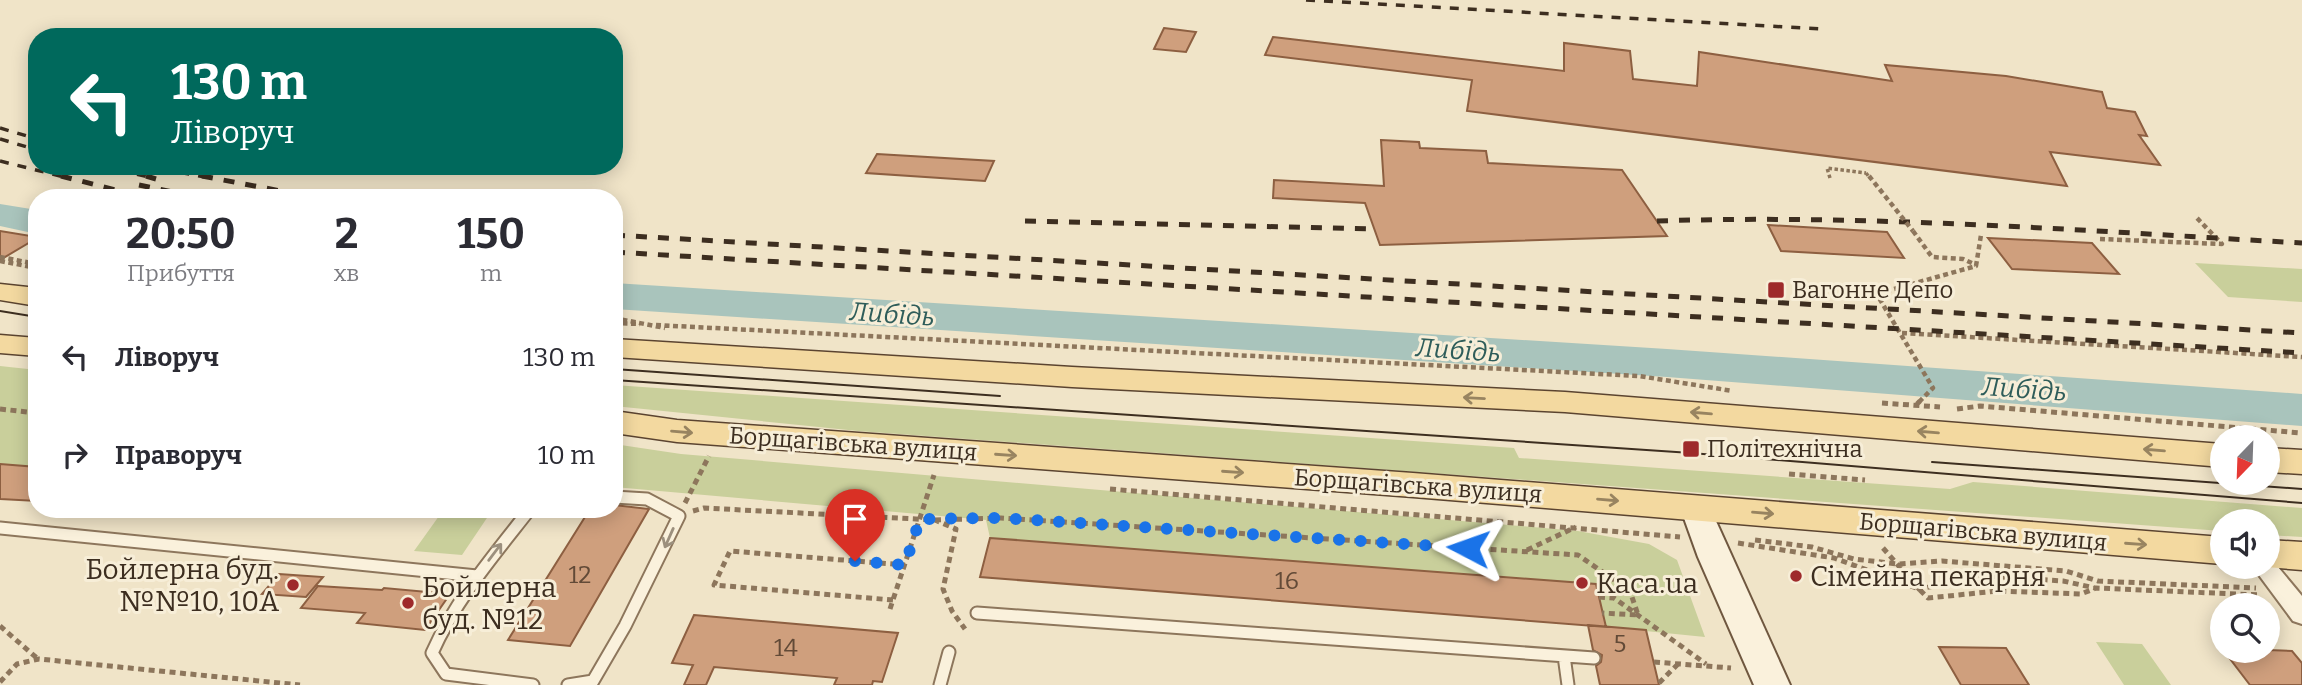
<!DOCTYPE html>
<html lang="uk">
<head>
<meta charset="utf-8">
<style>
  :root { --surface:#fff; --page:#f7f7f7; --text:#2b2b33; --muted:#7c7c81 }
  body { margin:0; font-family:Bitter,serif; background:var(--page); color:var(--text); height:100vh; display:flex; flex-direction:column; font-size:26px; white-space:nowrap }
  * { box-sizing:border-box; margin:0 }
  p { font-size:23px; color:var(--muted) }
  .icon { flex:none; width:38px; height:38px; fill:none; stroke:currentColor; stroke-width:2; stroke-linecap:round; stroke-linejoin:round }
  .map { position:relative; flex:1; overflow:hidden }
  .panel { position:absolute; left:28px; top:189px; width:595px; height:329px; display:flex; flex-direction:column; background:var(--surface); border-radius:28px; box-shadow:0 4px 18px #0003 }
  .panel>* { flex:none }
  .top-card { position:absolute; left:28px; top:28px; width:595px; height:147px; border-radius:28px; box-shadow:0 4px 18px #0003; background:#00695c; color:#fff; overflow:hidden }
  .needle { width:46px; rotate:203deg }
  .controls { position:absolute; left:2210px; top:425px; display:grid; gap:14px }
  .controls a { display:grid; place-items:center; width:70px; height:70px; border-radius:50%; background:var(--surface); box-shadow:0 4px 18px #0003; font-size:35px }
  .pin { position:absolute; display:grid; place-items:center; width:60px; height:60px; color:#fff; margin:-72px -30px; border-radius:50% 50% 50% 0; rotate:-45deg; box-shadow:0 0 7px #0007 }
  .pin .icon { rotate:45deg }
  .me { position:absolute; width:77px; margin:-38px; rotate:274deg; stroke-linejoin:round; filter:drop-shadow(0 0 5px #0008) }
  .turn { display:flex; align-items:center; gap:24px; height:147px; padding:0 28px; font-size:32px }
  .turn .icon { width:91px; height:91px; stroke-width:2.5 }
  .turn b { display:block; font-size:49px; line-height:60px }
  .eta { display:flex; justify-content:space-evenly; align-items:center; height:119px; text-align:center }
  .eta b { font-size:42px; font-weight:700; line-height:49px }
  ul { padding:0; list-style:none }
  li { display:flex; align-items:center; gap:21px; height:98px; padding:0 28px }
  li div { flex:1 }
  li b { display:block; font-size:26px }
  li em { font-style:normal }
  .map>svg:first-child { display:block }
  .green { fill:#c9cf9b }
  .lines { fill:none; stroke-linecap:round; stroke-linejoin:round }
  .river { fill:#a9c4bc; fill-rule:evenodd }
  .building { fill:#cf9f7d; stroke:#8d5f41; stroke-width:2 }
  .lane-casing { stroke:#8d765c; stroke-width:15 }
  .street-casing { stroke:#8d765c; stroke-width:4 }
  .secondary-casing { stroke:#6f573f; stroke-width:4 }
  .primary-casing { stroke:#5b4430; stroke-width:3 }
  .path-far2 { stroke:#8d765c; stroke-width:3.5; stroke-dasharray:3.5 2.5; stroke-linecap:butt }
  .path-far1 { stroke:#8d765c; stroke-width:4.5; stroke-dasharray:5 3.5; stroke-linecap:butt }
  .path { stroke:#8d765c; stroke-width:5; stroke-dasharray:6 4.5; stroke-linecap:butt }
  .lane { stroke:#faf1dc; stroke-width:11 }
  .street { fill:#faf1dc; fill-rule:evenodd }
  .secondary { fill:#faf1dc; fill-rule:evenodd }
  .primary { fill:#f3d9a0; fill-rule:evenodd }
  .tram { stroke:#3d2e20; stroke-width:2 }
  .rail-far1 { stroke:#3d2e20; stroke-width:3.5; stroke-dasharray:9 9; stroke-linecap:butt }
  .rail { stroke:#3d2e20; stroke-width:5; stroke-dasharray:11 11; stroke-linecap:butt }
  .path-bridge-far1 { stroke:#8d765c; stroke-width:3.5; stroke-dasharray:3.5 2.5; stroke-linecap:butt }
  .path-bridge { stroke:#8d765c; stroke-width:4.5; stroke-dasharray:5 3.5; stroke-linecap:butt }
  .oneway { stroke:#988460 }
  .oneway2 { stroke:#9c907e }
  .route { stroke:#1a73e8; stroke-width:12; stroke-dasharray:0 21.6 }
  .poi-dot { fill:#9e2a2b; stroke:#f7eed8; stroke-width:2.5 }
  .labels { text-anchor:middle; stroke-width:6; stroke-linejoin:round; paint-order:stroke }
  .poi-label { font-size:24px; fill:#3d2e20; stroke:#f7eed8; text-anchor:start }
  .street-label { font-size:24px; fill:#3d2e20; stroke:#f7eed8 }
  .near-number-label { font-size:24px; fill:#624a37 }
  .water-label { font-size:26px; font-style:italic; fill:#2f5d5a; stroke:#f7eed8 }
  .near-poi-label { font-size:28px; fill:#3d2e20; stroke:#f7eed8; text-anchor:start }
</style>
</head>
<body>
<div class="map">
<svg width="2302" height="685" viewBox="0 0 2302 685">
  <rect width="100%" height="100%" fill="#f0e4c8"/>
  <path class="green" d="M2195,263L2302,269V302L2228,297Z
    M0,366L37,370V467L0,464Z
    M614,385L1514,448L1519,458L1950,489L1973,482L2302,508V537L2268,535V522H2222V531L858,431L614,406Z
    M614,444L681,454L1578,531L1649,544L1677,560L1705,637L1606,627L990,538L986,520L614,487Z
    M444,509H493L462,555L414,551Z
    M2096,642L2142,644L2171,685H2124Z"/>
  <g class="lines">
    <path class="river" d="M0,204L37,210V234L0,226Z
      M614,283L1667,349L2302,394V426L1667,377L614,309Z"/>
  </g>
  <path class="building" d="M1164,28L1196,32L1186,52L1154,49Z
    M1273,37L1564,71V43L1630,51L1633,79L1697,86L1699,52L1892,81L1885,65L2006,76L2102,92L2107,108L2135,112L2147,136L2139,135L2160,165L2050,152L2067,186L1467,111L1472,80L1265,55Z
    M1381,140L1419,142L1420,148L1486,151L1488,163L1622,170L1667,236L1380,245L1365,203L1273,198L1274,180L1384,186Z
    M877,154L994,161L985,181L866,173Z
    M1768,225L1887,232L1904,258L1781,251Z
    M0,231L37,237V238L0,260Z
    M1988,238L2092,243L2119,274L2012,269Z
    M0,464L37,467V501L0,499Z
    M614,505L649,509L570,646L508,640L590,509H614Z
    M990,538L1596,584L1606,627L980,577Z
    M279,574L323,577L306,597L262,594Z
    M318,586L382,590L384,588L450,594L425,630L357,623L365,613L301,608Z
    M694,615L898,633L882,682L873,681L872,685H834L837,678L714,667L706,685H684L693,665L672,663Z
    M1588,625L1646,630L1659,685H1600L1596,666L1601,662L1602,655L1593,650Z
    M1939,647L2006,648L2029,685H1961Z
    M2268,650L2292,651L2302,663V685H2250L2224,651Z"/>
  <g class="lines">
    <g class="lane-casing">
      <path id="lane" d="M530,509C494,555 456,599 432,653L446,674L533,685
        M0,528L477,576
        M977,613L1594,658
        M1564,656L1568,685
        M568,685L593,681L625,626L679,516L647,499L614,497
        M940,685L949,652"/>
    </g>
    <g class="street-casing">
      <path id="street" d="M2268,559L2273,561L2302,596V624L2293,621L2253,567H2268Z"/>
    </g>
    <g class="secondary-casing">
      <path id="secondary" d="M1695,496L1706,499L1790,685H1754L1698,557L1680,507L1684,499Z"/>
    </g>
    <g class="primary-casing">
      <path id="primary" d="M0,284L37,288V306L0,300Z
        M0,335L37,338V356L0,353Z
        M614,339L1072,367L1565,392L2222,444V467L1565,412L1072,387L614,357Z
        M614,411L677,420L1413,473L2222,537V564L1413,497L677,442L614,433Z
        M2268,448L2302,450V474L2268,472Z
        M2268,540L2302,542V570L2266,567H2268Z"/>
    </g>
    <path class="path-far2" d="M1830,178L1827,168L1866,173"/>
    <path class="path-far1" d="M1913,231L1932,257L1963,259L1976,265
      M2100,239L2222,244L2196,217
      M0,257L37,264
      M0,261L37,268
      M614,318L665,328
      M614,323L640,324
      M656,325L1639,376L1733,391
      M1902,333L2302,357
      M1919,402L1933,388L1879,298L1880,293L1976,266L1981,235"/>
    <path class="path" d="M1882,403L1940,407
      M1917,404L1920,401
      M0,409L37,413
      M1957,409L1980,406L2302,433
      M2227,433L2267,437
      M1789,474L1865,480
      M1110,489L1680,537
      M685,503L709,456
      M693,511L704,508L935,520L956,529L943,589L952,611L965,629
      M935,520L1001,518L1578,555L1630,591L1638,615L1602,613
      M1755,540L1812,547L1854,559L1898,564L1942,561L2066,571L2098,581L2256,588
      M1738,543L1834,558L1919,589L1928,598L1998,591L2081,594L2096,588L2260,595
      M1883,548L1919,589L1986,576L2063,581L2095,588
      M1527,550L1576,527
      M1599,597L1614,598L1706,664
      M893,600L714,585L730,551L905,565
      M890,609L934,475
      M0,626L38,659
      M1654,662L1731,668
      M0,682L17,664L39,659L300,685
      M1659,683L1678,664"/>
    <use href="#lane" class="lane"/>
    <use href="#street" class="street"/>
    <use href="#secondary" class="secondary"/>
    <use href="#primary" class="primary"/>
    <path class="tram" d="M0,311L37,317
      M614,369L1000,396
      M614,380L1691,453L2302,503
      M1932,462L2302,489"/>
    <path class="rail-far1" d="M1306,0L1822,29
      M0,128L37,139
      M0,139L34,149
      M0,161L68,178
      M102,166L153,178
      M145,166L211,178"/>
    <path class="rail" d="M61,176L147,198
      M146,176L156,179
      M202,176L318,198
      M139,185L201,198
      M1025,221L1374,229
      M1657,221C1872,214 2087,231 2302,243
      M614,235L2302,333
      M614,252L2302,353"/>
    <path class="path-bridge-far1" d="M1866,173L1870,178"/>
    <path class="path-bridge" d="M1869,176L1913,231"/>
  </g>
  <defs><path id="oneway-shaft" d="M-6 0H5M1.5-3L5.5 0L1.5 3" fill="none" stroke-width="1.6" stroke-linecap="round" stroke-linejoin="round" transform="scale(1.75)"/></defs>
  <g class="oneway">
    <use href="#oneway-shaft" transform="translate(1474 398) rotate(-177)"/>
    <use href="#oneway-shaft" transform="translate(1701 413) rotate(-175)"/>
    <use href="#oneway-shaft" transform="translate(682 432) rotate(5)"/>
    <use href="#oneway-shaft" transform="translate(1928 432) rotate(-175)"/>
    <use href="#oneway-shaft" transform="translate(2154 450) rotate(-175)"/>
    <use href="#oneway-shaft" transform="translate(1006 455) rotate(4)"/>
    <use href="#oneway-shaft" transform="translate(1233 472) rotate(4)"/>
    <use href="#oneway-shaft" transform="translate(1608 500) rotate(5)"/>
    <use href="#oneway-shaft" transform="translate(1763 513) rotate(5)"/>
    <use href="#oneway-shaft" transform="translate(2136 544) rotate(4)"/>
  </g>
  <g class="oneway2">
    <use href="#oneway-shaft" transform="translate(669 538) rotate(114)"/>
    <use href="#oneway-shaft" transform="translate(495 552) rotate(-53)"/>
  </g>
  <g class="lines">
    <path class="route" d="M855,561L905,565L920,519L1001,518L1468,548"/>
  </g>
  <g class="poi-dot">
    <rect x="1767" y="281" width="18" height="18" rx="3.5"/>
    <rect x="1682" y="440" width="18" height="18" rx="3.5"/>
    <circle cx="1796" cy="576" r="7"/>
    <circle cx="1582" cy="583" r="7"/>
    <circle cx="293" cy="585" r="7"/>
    <circle cx="408" cy="603" r="7"/>
  </g>
  <g class="labels">
    <g class="poi-label">
      <text x="1792" y="298">Вагонне Депо</text>
      <text x="1707" y="457">Політехнічна</text>
    </g>
    <g class="street-label">
      <text transform="translate(853 444) rotate(4)" y="8">Борщагівська вулиця</text>
      <text transform="translate(1418 486) rotate(4)" y="8">Борщагівська вулиця</text>
      <text transform="translate(1983 532) rotate(5)" y="8">Борщагівська вулиця</text>
    </g>
    <g class="near-number-label">
      <text x="580" y="583">12</text>
      <text x="1287" y="589">16</text>
      <text x="1620" y="652">5</text>
      <text x="786" y="656">14</text>
    </g>
    <g class="water-label">
      <text transform="translate(892 314) rotate(4)" y="9">Либідь</text>
      <text transform="translate(1458 350) rotate(4)" y="9">Либідь</text>
      <text transform="translate(2024 389) rotate(4)" y="9">Либідь</text>
    </g>
    <g class="near-poi-label">
      <text x="279" y="579" text-anchor="end">Бойлерна буд.<tspan x="279" dy="32">№№10, 10А</tspan></text>
      <text x="1810" y="586">Сімейна пекарня</text>
      <text x="1596" y="593">Каса.ua</text>
      <text x="422" y="597">Бойлерна<tspan x="422" dy="32">буд. №12</tspan></text>
    </g>
  </g>
</svg>
<div class="controls">
<a><svg class="needle" viewBox="-14 -14 28 28"><path d="M0-13l5 13h-10z" fill="#e53935"/><path d="M0 13l5-13h-10z" fill="#7c7c81"/></svg></a>
<a><svg class="icon" aria-label="sound" viewBox="0 0 24 24"><path d="M4 9h4l5-4v14l-5-4H4zM17 9q2 3 0 6"/></svg></a>
<a><svg class="icon" aria-label="search" viewBox="0 0 24 24"><circle cx="10" cy="10" r="6"/><path d="M15 15l6 6"/></svg></a>
</div>
<div class="pin" style="left:855px;top:561px;background:#d93025"><svg class="icon" aria-label="arrive" viewBox="0 0 24 24"><path d="M6 21V4h12l-3 4 3 4H6"/></svg></div>
<svg class="me" style="left:1468px;top:548px" viewBox="-20 -20 40 40"><path d="M0-17L14 15 0 8-14 15z" fill="#1a73e8" stroke="#fff" stroke-width="4"/></svg>
<div class="top-card">
<div class="turn"><svg class="icon" aria-label="left" viewBox="0 0 24 24"><path d="M17 20v-9H6M10 6l-5 5 5 5"/></svg><div><b>130 m</b>Ліворуч</div></div>
</div>
<section class="panel">
<div class="eta">
<div><b>20:50</b><p>Прибуття</p></div>
<div><b>2</b><p>хв</p></div>
<div><b>150</b><p>m</p></div>
</div>
<ul>
<li><svg class="icon" aria-label="left" viewBox="0 0 24 24"><path d="M17 20v-9H6M10 6l-5 5 5 5"/></svg><div><b>Ліворуч</b></div><em>130 m</em></li>
<li><svg class="icon" aria-label="right" viewBox="0 0 24 24"><path d="M7 20v-9h11M14 6l5 5-5 5"/></svg><div><b>Праворуч</b></div><em>10 m</em></li>
</ul>
</section>
</div>
</body>
</html>
